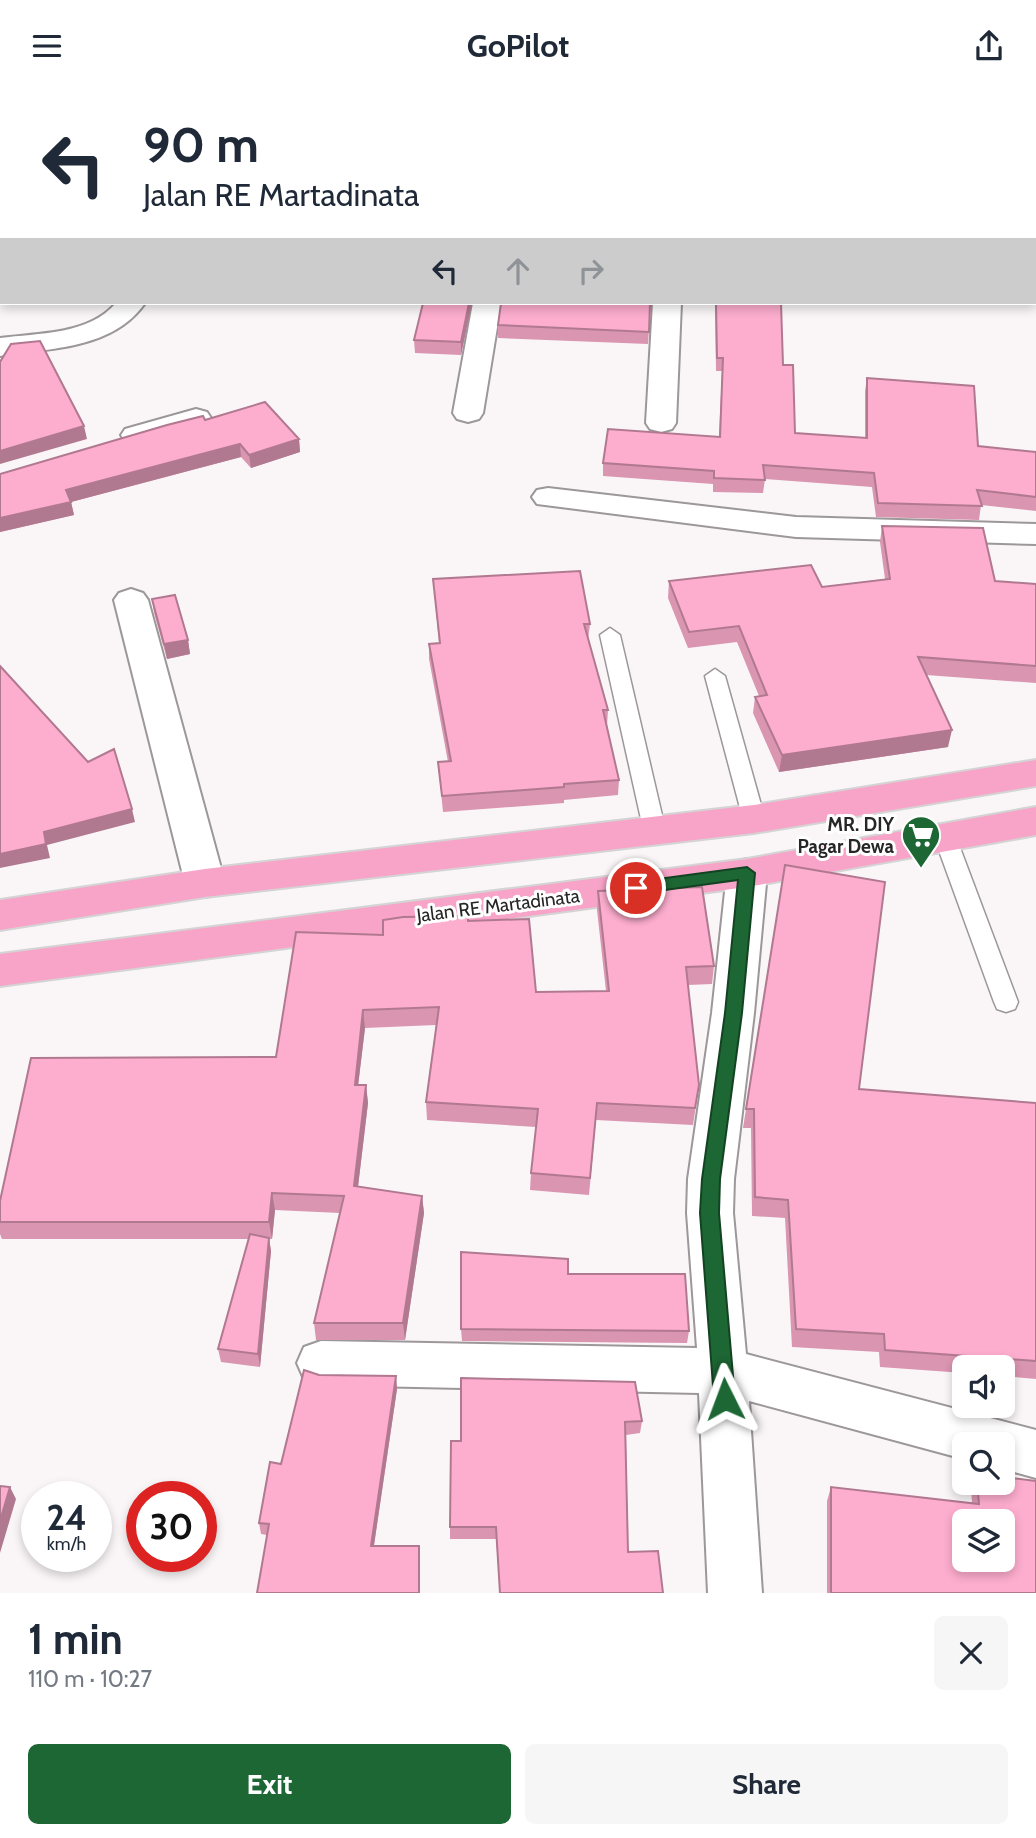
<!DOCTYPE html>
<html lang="en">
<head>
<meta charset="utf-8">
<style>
  :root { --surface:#fff; --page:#f6f6f7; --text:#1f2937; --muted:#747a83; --accent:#1d6734 }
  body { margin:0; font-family:Cabin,sans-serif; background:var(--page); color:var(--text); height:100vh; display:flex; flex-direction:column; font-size:26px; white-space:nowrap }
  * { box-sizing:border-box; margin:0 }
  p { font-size:23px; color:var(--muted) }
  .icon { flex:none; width:38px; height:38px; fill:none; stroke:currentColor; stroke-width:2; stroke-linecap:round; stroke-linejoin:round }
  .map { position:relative; height:1502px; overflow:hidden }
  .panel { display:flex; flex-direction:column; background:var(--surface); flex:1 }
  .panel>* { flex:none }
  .hud { position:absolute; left:0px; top:0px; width:1036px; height:214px; box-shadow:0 4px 10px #0003; background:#fff; color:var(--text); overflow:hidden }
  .fabs { position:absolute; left:952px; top:1264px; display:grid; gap:14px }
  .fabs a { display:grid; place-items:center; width:63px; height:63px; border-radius:10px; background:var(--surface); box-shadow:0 4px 10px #0003; font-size:35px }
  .speed { position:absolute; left:21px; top:1390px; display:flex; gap:14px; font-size:35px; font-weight:700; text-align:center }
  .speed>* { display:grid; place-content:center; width:91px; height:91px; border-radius:50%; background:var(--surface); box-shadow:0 4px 10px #0003; line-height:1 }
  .speed small { font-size:18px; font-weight:400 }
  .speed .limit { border:10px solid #d22; background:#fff; color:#111 }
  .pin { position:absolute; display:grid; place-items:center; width:60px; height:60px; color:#fff; margin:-30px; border:4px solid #fff; border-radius:50%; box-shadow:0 2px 7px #0007 }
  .me { position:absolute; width:77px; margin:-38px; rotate:357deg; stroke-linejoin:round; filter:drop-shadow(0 0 5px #0008) }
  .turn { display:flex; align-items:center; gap:24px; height:147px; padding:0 28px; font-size:32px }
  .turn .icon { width:91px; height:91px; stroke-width:2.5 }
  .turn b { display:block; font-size:49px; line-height:60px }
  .lanes { display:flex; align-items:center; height:66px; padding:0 28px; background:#0003; justify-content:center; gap:35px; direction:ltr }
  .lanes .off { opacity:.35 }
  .round { display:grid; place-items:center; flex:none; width:74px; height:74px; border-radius:10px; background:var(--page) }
  .overview { display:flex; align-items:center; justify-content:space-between; height:119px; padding:0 28px }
  h1 { font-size:42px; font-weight:700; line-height:52px }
  .cta { display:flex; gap:14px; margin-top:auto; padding:14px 28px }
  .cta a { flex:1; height:80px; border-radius:10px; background:var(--accent); color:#fff; font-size:28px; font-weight:700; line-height:80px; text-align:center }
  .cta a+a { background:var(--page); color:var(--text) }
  header { display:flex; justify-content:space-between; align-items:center; height:91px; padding:0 28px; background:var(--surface); font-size:32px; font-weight:700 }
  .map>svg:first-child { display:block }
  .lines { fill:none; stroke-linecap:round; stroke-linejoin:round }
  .service-casing { stroke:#9c9799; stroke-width:3 }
  .minor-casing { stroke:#9c9799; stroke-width:4 }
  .trunk-casing { stroke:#d4d4d4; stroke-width:4 }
  .service { fill:#fff; fill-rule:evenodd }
  .minor { fill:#fff; fill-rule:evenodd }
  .trunk { fill:#f8a4c8; fill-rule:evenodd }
  .wall { fill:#da95b1 }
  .shaded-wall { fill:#b17990 }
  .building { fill:#fdadce; stroke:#b17990; stroke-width:2; fill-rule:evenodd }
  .route { fill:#1d6734; stroke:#134322; stroke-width:2 }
  .labels { text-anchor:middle; stroke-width:6; stroke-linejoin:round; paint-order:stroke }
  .poi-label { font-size:19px; font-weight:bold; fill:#272626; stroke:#fff; text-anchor:end }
  .street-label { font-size:19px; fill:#272626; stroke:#fff }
</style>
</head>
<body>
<header><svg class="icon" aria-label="menu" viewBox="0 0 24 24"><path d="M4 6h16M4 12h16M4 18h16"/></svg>GoPilot<svg class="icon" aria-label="share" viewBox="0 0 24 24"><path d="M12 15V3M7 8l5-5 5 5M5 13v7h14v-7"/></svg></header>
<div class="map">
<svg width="1036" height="1502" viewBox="0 0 1036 1502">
  <rect width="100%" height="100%" fill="#faf6f7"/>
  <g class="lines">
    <g class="service-casing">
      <path id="service" d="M610,537L620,544L665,737L662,743H646L643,737L600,544Z
        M715,578L725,585L765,728L762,734H746L743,728L705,585Z
        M945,738L953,740L956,746L1018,911L1015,918L1006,921L997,918L994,911L934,746L937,740Z"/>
    </g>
    <g class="minor-casing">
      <path id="minor" d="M0,155H2V171H0Z
        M116,212H145C113,258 51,257 0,265V247C38,242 89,244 116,212Z
        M473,212H501L483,322L479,328L468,331L457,328L453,322Z
        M653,212H681L676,332L672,338L661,341L650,338L646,332Z
        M196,318L207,321L211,327L207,333L136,353L125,350L121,344L125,338Z
        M548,397L796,426L1036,433V453L796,446L537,413L532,406L537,399Z
        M131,498L143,502L148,509L225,792L219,802L205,806L191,802L185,792L114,509L119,502Z
        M747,768L761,772L767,782L754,922L734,1088L733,1122L746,1263L1036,1339V1387L1003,1378V1353H964V1368L749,1310L762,1502H708L699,1302L321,1294L304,1288L297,1272L304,1256L321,1250L697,1257L687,1122L688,1088L712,922L727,782L733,772Z"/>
    </g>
    <g class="trunk-casing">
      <path id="trunk" d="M1036,669V695L754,742L205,806L0,839V809L205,778L754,714Z
        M1036,716V744L747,796L0,895V863L747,768Z"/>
    </g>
    <use href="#service" class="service"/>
    <use href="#minor" class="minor"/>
    <use href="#trunk" class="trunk"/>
  </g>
  <path class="wall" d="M765,0H1036V152L1034,149V2H766Z
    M2,95V153H0V96Z
    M194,212H241V214Z
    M423,212H472L461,264L415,262L414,249Z
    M651,212L648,253L498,247V234Z
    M715,212H781L783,274L795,342L865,347V300L867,287L978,355L1036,361V420L981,414L979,429L876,426L872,396L765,388L763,402L713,401V393L603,385V372L719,346L722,280H716Z
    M205,329L299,348L300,361L251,377L241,366L71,411L74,424L0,441V383Z
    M882,435L995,490L1036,493V592L926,584L948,656L779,681L753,622L755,606L759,605L737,551L688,557L668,507L669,490L822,496L885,488L880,451Z
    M433,488L590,533L588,549L608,619L607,635L619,689L618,704L564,709V712L443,721L438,671H448L429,568V553L439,552Z
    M152,508L188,549L190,563L167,568L154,522Z
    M785,774L859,998L1036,1012V1288L1003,1285V1276H964V1282L880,1276L879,1261L792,1256L785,1127L752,1125L751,1037H743Z
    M598,800L714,875L712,893L688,894L699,994L693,1034L596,1029L589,1104L530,1099L531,1082L536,1036L427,1029L426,1011L436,934L365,937L358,994H366L368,1012L358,1096L422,1105L424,1122L405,1249H316L314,1232L340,1122L275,1119L272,1148H269L271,1160L260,1276L221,1271L218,1258L249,1148H2L0,1143V1110L276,966L383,844L468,830L536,901L606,900L597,819Z
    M461,1238L689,1240L687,1252L462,1250Z
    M319,1284L396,1285L397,1298L374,1455H419L420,1502H257L267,1444L261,1443L259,1432Z
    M642,1330L640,1342L626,1344L628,1461L663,1502H500L496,1448H450V1436L461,1350Z
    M974,1391H1003L1036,1502H827V1410L831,1396L972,1412L971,1397Z"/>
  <path class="shaded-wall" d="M469,212H472L461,264V251Z
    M84,335L87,348L0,373V360Z
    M299,348L300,361L251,377L249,364Z
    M240,353L241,366L71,411L74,424L0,441V427L66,399Z
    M188,549L190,563L167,568L164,553Z
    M952,639L948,656L779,681L782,664Z
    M132,718L135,731L47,754L50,767L0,777V763L44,741Z
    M363,919L365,937L356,1012L355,994Z
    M366,994L368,1012L356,1112L354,1095Z
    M272,1102L275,1119L272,1148L269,1131Z
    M422,1105L424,1122L405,1249L403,1232Z
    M269,1147L271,1160L260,1276L258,1263Z
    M396,1285L397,1298L372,1467L371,1455Z
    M10,1396L16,1408L0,1462V1430Z
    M419,1455L420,1467V1502H419Z"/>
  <path class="building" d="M2,0H187V2H2V87L1,77L0,78V10Z
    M773,0H1036V24L1034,25V2H774Z
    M1034,29L1036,41V137L1034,134Z
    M2,95V141H0V96Z
    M423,212H469L461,251L414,249Z
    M501,212H650L649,241L498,234Z
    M716,212H781L783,274H793L795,342L867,347V287L974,295L978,355L1036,361V406L977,399L982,415L878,412L874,382L763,374L765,389L714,387V380L603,372L608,338L720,346L723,267H717Z
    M40,250L84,335L0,360V271L11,253Z
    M265,311L299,348L249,364L240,353L66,399L71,411L0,427V383L167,334L203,325L205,329Z
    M882,435L983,437L995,490L1036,493V575L918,566L952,639L782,664L755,606L767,604L739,535L689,541L669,490L811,474L822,496L890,488Z
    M580,480L590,533H584L608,619H603L619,689L564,693V696L442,705L438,671L451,670L429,553L440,552L433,488Z
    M175,504L188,549L164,553L152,508Z
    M0,575L88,671L114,658L132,718L44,741L46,753L0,763Z
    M785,774L885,791L859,998L1036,1012V1270L885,1259L884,1243L796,1238L788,1109L755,1106L754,1018H746Z
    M702,796L714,875L686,876L699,994L695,1017L597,1012L590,1087L531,1082L538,1018L426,1011L439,916L363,919L355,994H366L354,1095L422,1105L403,1232H314L344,1105L272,1102L269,1131H0V1110L31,967L276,966L296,841L383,844V829L403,826L468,825V830L529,828L536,901L609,900L598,800Z
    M250,1143L269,1147L258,1263L218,1258Z
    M461,1161L568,1168V1183H685L689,1240L461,1238Z
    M304,1279L319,1284L396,1285L371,1455H419V1502H257L269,1433L259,1432L270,1371L281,1373Z
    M461,1287L635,1291L642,1330L625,1331L628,1461L658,1460L663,1502H500L496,1436H450L451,1350H461Z
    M1003,1386L1036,1390V1502H831V1396L979,1413L977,1391H1003ZM964,1430H1003V1468H964Z
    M0,1395L10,1396L0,1430Z"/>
  <path class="route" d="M747,776L755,782L742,922L720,1088L719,1122L735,1308L732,1314L725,1317L717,1314L714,1308L700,1122L702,1088L725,922L738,789L636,803L628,797L636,791Z"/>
  <defs>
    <g id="supermarket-pin" transform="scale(2.0125)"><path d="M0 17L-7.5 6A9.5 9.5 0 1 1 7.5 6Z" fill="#1d6734" stroke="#fff"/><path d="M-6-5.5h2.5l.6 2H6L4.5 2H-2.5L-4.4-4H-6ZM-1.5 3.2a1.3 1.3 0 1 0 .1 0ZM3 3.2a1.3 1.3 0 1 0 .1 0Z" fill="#fff"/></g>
  </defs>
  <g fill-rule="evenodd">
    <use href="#supermarket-pin" x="921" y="744"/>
  </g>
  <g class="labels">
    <g class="poi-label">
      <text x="894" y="740">MR. DIY<tspan x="894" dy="22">Pagar Dewa</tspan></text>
    </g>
    <g class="street-label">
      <text transform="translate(498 814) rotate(-7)" y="7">Jalan RE Martadinata</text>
    </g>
  </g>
</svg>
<div class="fabs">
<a><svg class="icon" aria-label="sound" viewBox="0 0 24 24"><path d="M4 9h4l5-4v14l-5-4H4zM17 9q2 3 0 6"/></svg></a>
<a><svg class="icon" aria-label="search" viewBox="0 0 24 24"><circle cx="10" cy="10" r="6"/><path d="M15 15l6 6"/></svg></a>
<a><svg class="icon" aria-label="layers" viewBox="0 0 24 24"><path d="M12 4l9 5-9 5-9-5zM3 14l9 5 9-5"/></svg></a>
</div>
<div class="speed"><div>24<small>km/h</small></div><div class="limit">30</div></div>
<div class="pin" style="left:636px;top:797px;background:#d93025"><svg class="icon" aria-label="arrive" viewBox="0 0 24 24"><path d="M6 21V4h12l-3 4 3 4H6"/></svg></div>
<svg class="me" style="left:725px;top:1308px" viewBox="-20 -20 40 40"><path d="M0-17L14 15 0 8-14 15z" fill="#1d6734" stroke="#fff" stroke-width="4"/></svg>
<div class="hud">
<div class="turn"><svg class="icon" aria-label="left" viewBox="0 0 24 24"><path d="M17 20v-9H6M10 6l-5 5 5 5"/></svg><div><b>90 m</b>Jalan RE Martadinata</div></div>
<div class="lanes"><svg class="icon" aria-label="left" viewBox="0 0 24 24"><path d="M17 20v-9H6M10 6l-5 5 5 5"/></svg><svg class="icon off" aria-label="ahead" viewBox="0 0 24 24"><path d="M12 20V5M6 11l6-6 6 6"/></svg><svg class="icon off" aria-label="right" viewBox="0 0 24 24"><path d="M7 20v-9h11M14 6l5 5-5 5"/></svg></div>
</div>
</div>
<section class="panel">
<div class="overview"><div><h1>1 min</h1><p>110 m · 10:27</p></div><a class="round"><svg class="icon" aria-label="close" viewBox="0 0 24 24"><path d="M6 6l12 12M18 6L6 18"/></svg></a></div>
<div class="cta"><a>Exit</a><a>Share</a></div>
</section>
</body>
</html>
